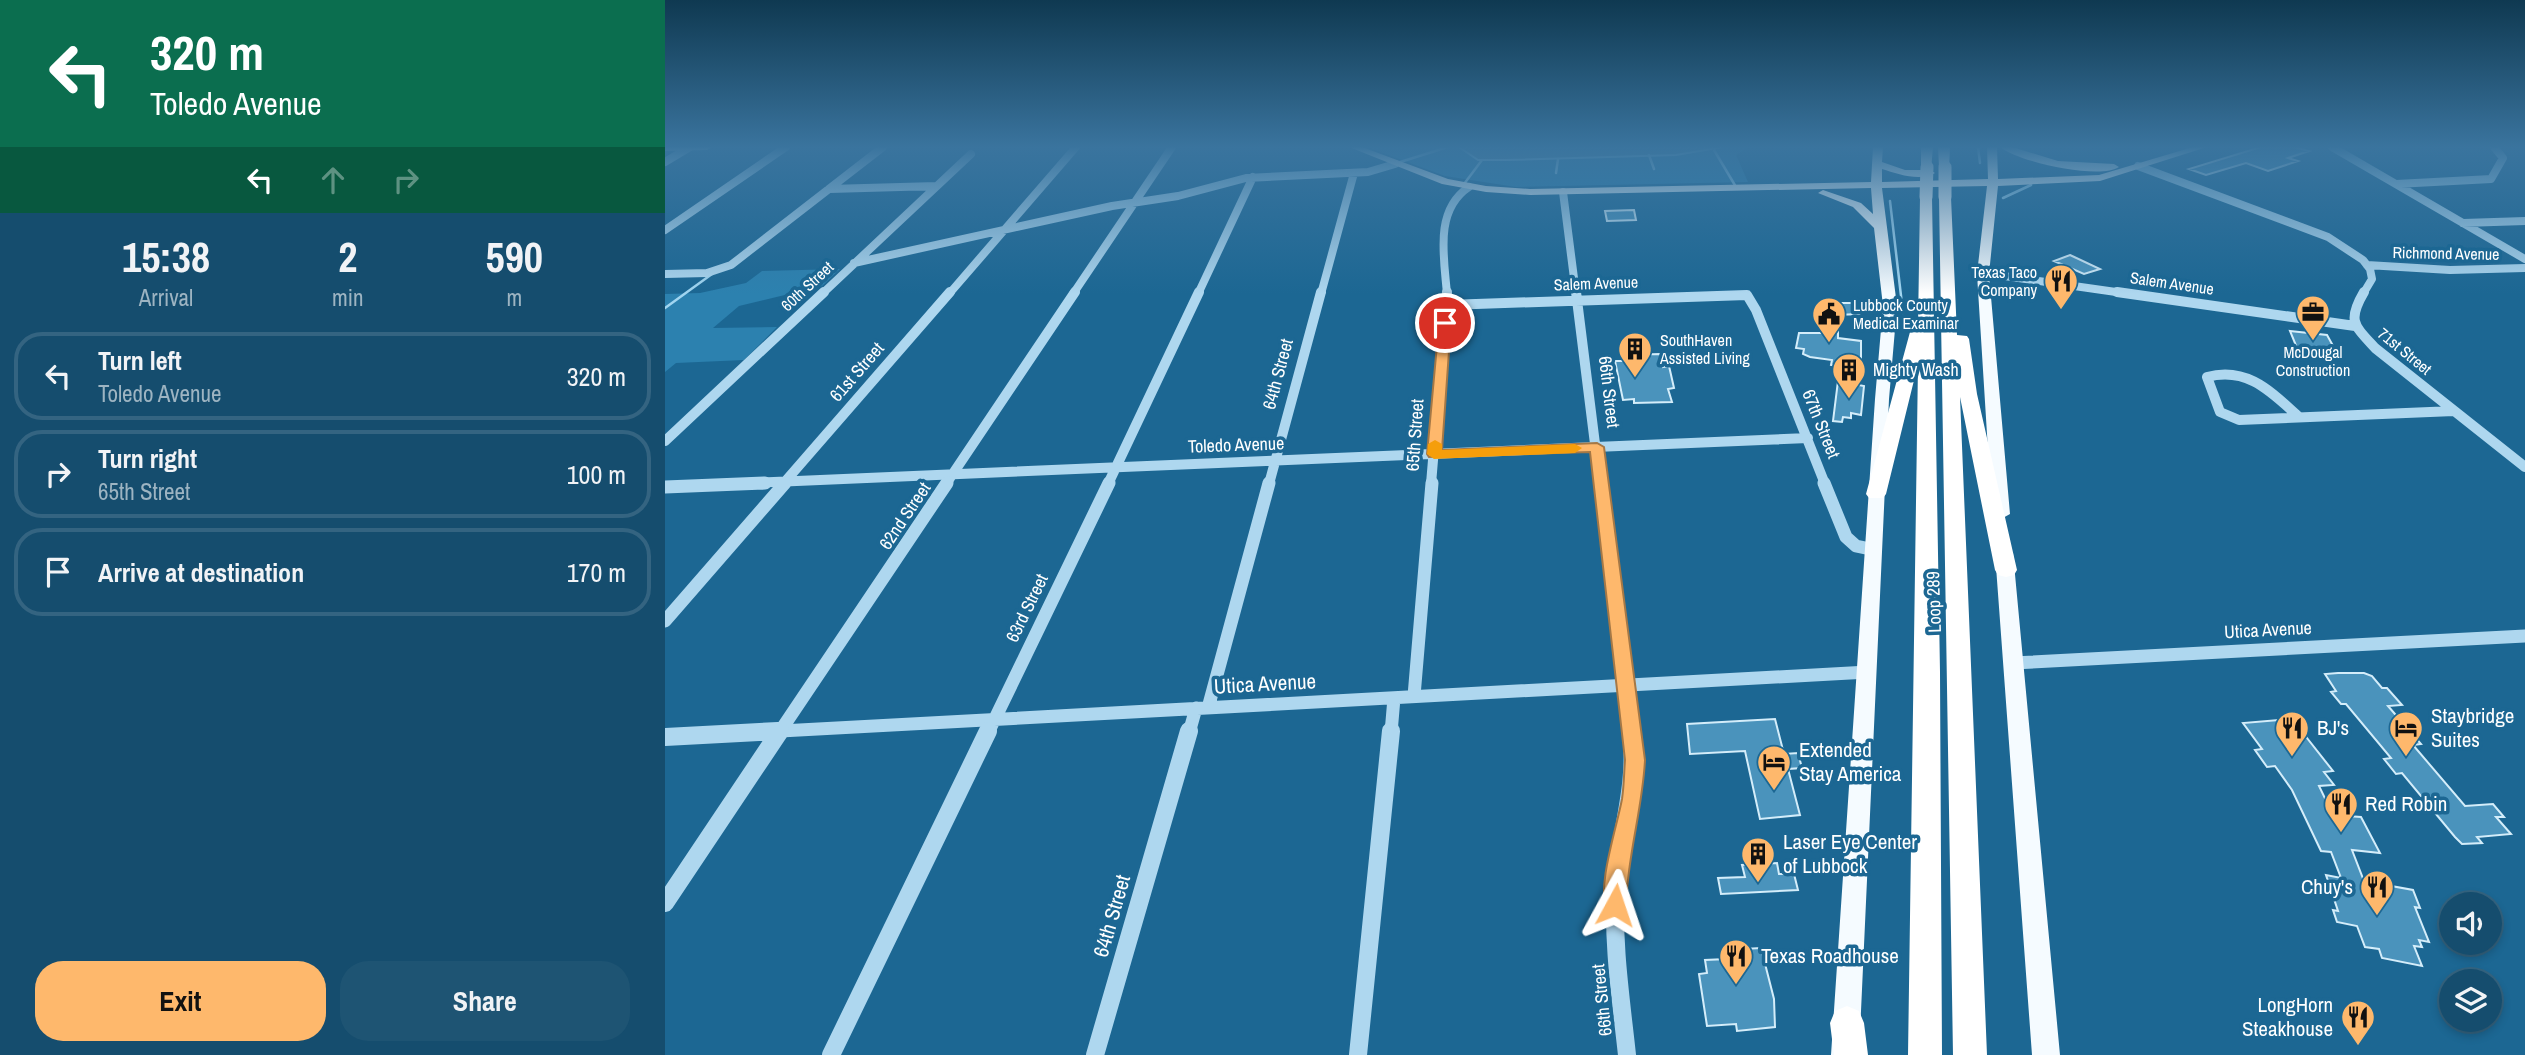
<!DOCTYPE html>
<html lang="en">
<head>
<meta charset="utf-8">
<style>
  :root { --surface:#154d6e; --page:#1e5473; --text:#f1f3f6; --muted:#9db4c2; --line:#346481; --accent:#feb86c }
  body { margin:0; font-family:"Archivo Narrow",sans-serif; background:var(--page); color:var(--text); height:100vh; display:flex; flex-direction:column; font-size:26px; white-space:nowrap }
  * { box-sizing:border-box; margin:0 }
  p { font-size:23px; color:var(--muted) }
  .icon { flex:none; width:38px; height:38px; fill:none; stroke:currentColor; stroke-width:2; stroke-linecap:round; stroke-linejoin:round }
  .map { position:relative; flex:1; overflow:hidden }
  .sheet { display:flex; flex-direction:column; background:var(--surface); width:665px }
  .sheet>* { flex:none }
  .hud { background:#0b6e4f; color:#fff; overflow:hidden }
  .controls { position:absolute; left:1774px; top:892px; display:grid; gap:14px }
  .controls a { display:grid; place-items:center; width:63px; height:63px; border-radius:50%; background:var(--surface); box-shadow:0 4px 10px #0003,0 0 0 2px var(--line); font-size:35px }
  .pin { position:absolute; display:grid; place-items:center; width:60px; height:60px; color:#fff; margin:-30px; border:4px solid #fff; border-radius:50%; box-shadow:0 2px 7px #0007 }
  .me { position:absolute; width:77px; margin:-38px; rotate:5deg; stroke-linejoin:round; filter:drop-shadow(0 0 5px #0008) }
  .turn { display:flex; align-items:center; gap:24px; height:147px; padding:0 35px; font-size:32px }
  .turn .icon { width:91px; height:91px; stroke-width:2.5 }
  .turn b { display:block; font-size:49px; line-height:60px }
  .lanes { display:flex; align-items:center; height:66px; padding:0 35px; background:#0003; justify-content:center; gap:35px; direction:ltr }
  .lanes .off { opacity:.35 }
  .eta { display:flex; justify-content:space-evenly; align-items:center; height:119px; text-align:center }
  .eta b { font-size:42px; font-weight:800; line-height:49px }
  .cta { display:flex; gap:14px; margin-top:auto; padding:14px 35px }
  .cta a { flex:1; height:80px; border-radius:28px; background:var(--accent); color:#111; font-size:28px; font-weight:800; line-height:80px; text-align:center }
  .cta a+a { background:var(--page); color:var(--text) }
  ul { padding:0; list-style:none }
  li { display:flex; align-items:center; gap:21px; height:88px; margin:0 14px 10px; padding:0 21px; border:4px solid var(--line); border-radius:28px }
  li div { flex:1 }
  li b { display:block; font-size:26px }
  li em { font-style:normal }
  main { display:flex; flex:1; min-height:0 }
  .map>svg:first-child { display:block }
  .green { fill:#2c81af }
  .water { fill:#5689a6; stroke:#a1d5f0; stroke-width:2 }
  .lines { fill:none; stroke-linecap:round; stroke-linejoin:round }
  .stream { stroke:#a1d5f0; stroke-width:2.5 }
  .building { fill:#4a93bc; stroke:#d4edfa; stroke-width:2 }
  .minor-far3 { stroke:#aed7ef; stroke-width:8 }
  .minor-far2 { stroke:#aed7ef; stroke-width:10 }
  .minor-far1 { stroke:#aed7ef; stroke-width:13 }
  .minor { stroke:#aed7ef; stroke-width:18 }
  .major { fill:#f5fbff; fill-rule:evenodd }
  .highway { fill:#fff; fill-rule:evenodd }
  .highway-bridge { stroke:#fff; stroke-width:13 }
  .route { fill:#feb86c; stroke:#a57846; stroke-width:2 }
  .slow { fill:#f59e0b }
  .labels { text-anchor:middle; stroke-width:7; stroke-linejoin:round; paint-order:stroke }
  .far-street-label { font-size:16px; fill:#fff; stroke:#1c6793 }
  .far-poi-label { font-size:16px; fill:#fff; stroke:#1c6793; text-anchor:start }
  .poi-label { font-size:18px; fill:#fff; stroke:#1c6793; text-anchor:start }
  .street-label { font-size:18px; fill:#fff; stroke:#1c6793 }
  .near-street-label { font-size:21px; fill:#fff; stroke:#1c6793 }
  .near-poi-label { font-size:21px; fill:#fff; stroke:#1c6793; text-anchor:start }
</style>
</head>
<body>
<main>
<section class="sheet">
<div class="hud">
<div class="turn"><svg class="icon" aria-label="left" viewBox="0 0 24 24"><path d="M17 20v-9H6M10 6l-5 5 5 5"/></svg><div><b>320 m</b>Toledo Avenue</div></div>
<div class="lanes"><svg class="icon" aria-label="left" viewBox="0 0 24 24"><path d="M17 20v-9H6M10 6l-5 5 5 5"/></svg><svg class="icon off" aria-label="ahead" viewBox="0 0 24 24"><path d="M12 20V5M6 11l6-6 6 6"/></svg><svg class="icon off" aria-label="right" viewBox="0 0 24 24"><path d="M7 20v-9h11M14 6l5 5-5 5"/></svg></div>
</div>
<div class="eta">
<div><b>15:38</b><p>Arrival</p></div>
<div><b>2</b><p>min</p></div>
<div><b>590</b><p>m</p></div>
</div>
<ul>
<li><svg class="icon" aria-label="left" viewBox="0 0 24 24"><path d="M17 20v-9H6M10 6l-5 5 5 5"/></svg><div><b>Turn left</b><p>Toledo Avenue</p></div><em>320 m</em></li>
<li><svg class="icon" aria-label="right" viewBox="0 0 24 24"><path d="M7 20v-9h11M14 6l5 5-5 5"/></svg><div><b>Turn right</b><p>65th Street</p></div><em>100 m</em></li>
<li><svg class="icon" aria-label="arrive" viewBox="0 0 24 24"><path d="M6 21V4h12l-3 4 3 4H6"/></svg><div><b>Arrive at destination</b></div><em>170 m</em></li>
</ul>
<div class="cta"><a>Exit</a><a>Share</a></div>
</section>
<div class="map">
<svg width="1860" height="1055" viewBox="0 0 1860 1055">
  <rect width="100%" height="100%" fill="#1c6793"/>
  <path class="green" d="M702,147H1084L1071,155L1083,182L851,187L780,176Z
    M175,269L157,286L74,306L48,328L112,327L79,360L11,363L0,372V294L35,293L81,283L97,271Z"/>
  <path class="water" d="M794,147H1058L1011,155L841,160H813Z"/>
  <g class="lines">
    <path class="stream" d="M1313,147L1315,163
      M1049,150L1071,187
      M984,155L989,169
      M732,163L783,147
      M891,173L893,159
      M799,184L817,160
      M1338,198L1366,185
      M1225,201L1238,313
      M0,308L47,274"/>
  </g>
  <path class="building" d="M1596,147H1629L1644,151L1623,158L1633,161L1603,171L1581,163L1541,175L1524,169Z
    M969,210L971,220L942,221L940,211Z
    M1405,255L1435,269L1419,274L1389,261Z
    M1164,303H1188L1194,314L1171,315Z
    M1164,328L1173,329V338L1196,341V358H1194L1193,362L1180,361L1179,367L1166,365L1167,360L1145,357L1138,354L1139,349L1131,348L1134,333H1158Z
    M1625,331L1662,335L1672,353L1632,348Z
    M995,354L998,367L1004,366L1009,388L1003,389L1007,402L969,403V399L958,400L950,361H962L961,355Z
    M1173,381L1199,386L1196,415L1186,413V418L1178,417L1177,422L1168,421Z
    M1673,673H1699L1707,676L1717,688H1722L1737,705L1723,706L1756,744L1748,745L1800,806L1828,804L1839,817H1831L1846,834L1812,837L1817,843L1797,844L1790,837L1737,773L1731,774L1719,759L1726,758L1681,704H1676L1666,692L1671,691L1660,674Z
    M1110,719L1119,754L1133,753L1137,768L1123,769L1135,815L1095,819L1080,751L1025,754L1022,724Z
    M1627,719L1668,771L1659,772L1669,785L1654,786L1668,815L1696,817L1715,853L1687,850L1699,881L1748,890L1755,908L1750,907L1764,942L1754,940L1757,947L1749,946L1757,966L1717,958L1714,949L1700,947L1692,926L1672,922L1668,910L1673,911L1661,875L1676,878L1666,852L1656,851L1627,790L1610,766L1602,767L1590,750L1597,749L1578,723Z
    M1112,863L1114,874H1129L1133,890L1056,894L1053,878L1080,877L1077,865Z
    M1096,948L1109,999L1110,1027L1072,1031L1071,1024L1042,1026L1034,974L1042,973L1040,960L1062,959L1060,950Z"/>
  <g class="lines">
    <path class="minor-far3" d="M1667,147L1860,259
      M0,162L25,147
      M1473,166L1663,237L1698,260L1705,269L1707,279L1698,294
      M1731,184L1826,179L1838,158L1829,147
      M164,189L271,186
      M898,192L911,294
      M1798,223L1860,221
      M0,230L121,147
      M189,263L447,206L513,196L581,178L703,172L730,164
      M1702,265L1785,270L1860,268
      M1318,273L1465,294
      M0,274L42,273L66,265L218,147
      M157,294L306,154
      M284,294L411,147
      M408,294L507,147
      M533,294L588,177
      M656,294L689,173
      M782,294C779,257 769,210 804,187"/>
    <path class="minor-far2" d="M911,292L935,484
      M1452,292L1690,326
      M1699,292C1682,321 1689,325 1710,348L1860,467
      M782,305L1082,295L1091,310L1160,484
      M1634,417C1607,393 1583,366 1542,377L1555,412L1574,420L1789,411
      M0,441L159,292
      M59,484L1143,438
      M118,484L285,292
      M281,484L410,292
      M443,484L534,292
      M604,484L656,292
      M766,484L782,292"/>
    <path class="minor-far1" d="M935,483L967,733
      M1159,483L1181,537L1191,546L1210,550
      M0,487L100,483
      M0,621L120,483
      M1348,663L1860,636
      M749,696L767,483
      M543,708L604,483
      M80,733L1203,672
      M114,733L282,483
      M323,733L444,483
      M524,733L531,708
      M726,733L729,698"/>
    <path class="minor" d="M0,737L113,731
      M0,903L115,731
      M166,1055L323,731
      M430,1055L524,731
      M693,1055L726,731
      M962,1055C956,999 947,941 951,884C955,831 973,786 966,731"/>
    <path class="major" d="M0,147H47L42,150L0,151Z
      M684,147H697L783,179L821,186L865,189L1206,182L1208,147H1218L1217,162L1240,170H1265L1270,173C1255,182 1233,174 1217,169V182L1323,179L1322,147H1332L1333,179L1434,175L1528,147H1542L1435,181L1333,186L1324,274L1345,514L1336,519L1327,514L1312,274L1322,186L1217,188L1232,306L1224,399L1194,1055H1166L1210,399L1218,306L1209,228L1188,207L1153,193L1158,190L1196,203L1208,214L1206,188L865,195L821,192L777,184Z
      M1335,147H1347L1393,161L1449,164L1454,167C1435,180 1353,162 1335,147Z
      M1339,547L1348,553L1395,1055H1367L1330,553Z"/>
    <path class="highway" d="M1256,147H1268L1266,170L1256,167Z
      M1273,147H1285L1284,170L1274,167Z
      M1261,193L1267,197L1275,672L1277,1055H1243L1253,364L1221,494L1218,498H1204L1201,494L1245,332L1253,327L1255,197Z
      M1280,193L1286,197L1292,335L1302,336L1304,339L1312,394L1352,570L1349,575L1341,577L1333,575L1330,570L1295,397L1322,1055H1288L1274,197Z
      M1182,1006L1194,1011L1199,1023L1203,1055H1169L1165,1023L1170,1011Z"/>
    <path class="highway-bridge" d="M1280,167V197
      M1261,197L1262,167"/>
  </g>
  <linearGradient id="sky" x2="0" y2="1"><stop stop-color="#0f3951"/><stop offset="0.5" stop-color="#3a749e"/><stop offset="1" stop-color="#3a749e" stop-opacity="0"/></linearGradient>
  <rect width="1860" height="294" fill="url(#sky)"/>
  <path class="route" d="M780,320L786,323L777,450L932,443L939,447L980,760C978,801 967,840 963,880C961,892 963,902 958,913L950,916L942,913C931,887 952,827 957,799C959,786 959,773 960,760L925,452L764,457L762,454L774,323Z"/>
  <path class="slow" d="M770,440L777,444V450L910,444L917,448L910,453L769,459L762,454L763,444Z"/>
  <defs>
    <g id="restaurant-pin" transform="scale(1.75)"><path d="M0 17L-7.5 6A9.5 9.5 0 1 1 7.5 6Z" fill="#feb86c" stroke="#1c6793"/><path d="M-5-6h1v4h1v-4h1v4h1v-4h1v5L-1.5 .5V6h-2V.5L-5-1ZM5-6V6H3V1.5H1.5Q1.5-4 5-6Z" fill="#111"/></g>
    <g id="office-pin" transform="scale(1.75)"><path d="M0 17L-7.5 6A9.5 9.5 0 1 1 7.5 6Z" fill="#feb86c" stroke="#1c6793"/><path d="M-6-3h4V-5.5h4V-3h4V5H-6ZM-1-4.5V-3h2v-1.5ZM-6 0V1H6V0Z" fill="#111"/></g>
    <g id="civic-pin" transform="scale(1.75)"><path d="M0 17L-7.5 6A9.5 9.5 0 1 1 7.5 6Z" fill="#feb86c" stroke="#1c6793"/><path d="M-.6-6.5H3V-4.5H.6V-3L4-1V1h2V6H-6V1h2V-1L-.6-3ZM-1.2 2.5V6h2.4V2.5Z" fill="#111"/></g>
    <g id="building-pin" transform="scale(1.75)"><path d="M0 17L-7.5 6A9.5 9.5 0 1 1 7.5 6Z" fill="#feb86c" stroke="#1c6793"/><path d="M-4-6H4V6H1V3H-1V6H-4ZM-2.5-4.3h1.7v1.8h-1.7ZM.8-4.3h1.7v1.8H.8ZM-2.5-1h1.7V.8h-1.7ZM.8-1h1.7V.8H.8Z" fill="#111"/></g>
    <g id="hotel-pin" transform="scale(1.75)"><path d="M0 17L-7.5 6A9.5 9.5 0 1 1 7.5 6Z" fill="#feb86c" stroke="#1c6793"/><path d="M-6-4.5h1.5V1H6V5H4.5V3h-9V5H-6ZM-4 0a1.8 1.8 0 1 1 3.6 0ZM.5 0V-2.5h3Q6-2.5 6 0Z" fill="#111"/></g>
  </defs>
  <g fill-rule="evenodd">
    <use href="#restaurant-pin" x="1396" y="281"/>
    <use href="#office-pin" x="1648" y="312"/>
    <use href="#civic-pin" x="1164" y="314"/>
    <use href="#building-pin" x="970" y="349"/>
    <use href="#building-pin" x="1184" y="370"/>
    <use href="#restaurant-pin" x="1627" y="728"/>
    <use href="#hotel-pin" x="1741" y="728"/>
    <use href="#hotel-pin" x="1109" y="762"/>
    <use href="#restaurant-pin" x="1676" y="804"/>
    <use href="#building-pin" x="1093" y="854"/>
    <use href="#restaurant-pin" x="1712" y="887"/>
    <use href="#restaurant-pin" x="1071" y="956"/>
    <use href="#restaurant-pin" x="1693" y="1017"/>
  </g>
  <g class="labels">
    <g class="far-street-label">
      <text transform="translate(1781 253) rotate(1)" y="6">Richmond Avenue</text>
      <text transform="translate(931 283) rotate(-2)" y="6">Salem Avenue</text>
      <text transform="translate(1507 283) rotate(8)" y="6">Salem Avenue</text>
      <text transform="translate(142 286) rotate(-43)" y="6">60th Street</text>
      <text transform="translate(1740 351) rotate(39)" y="6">71st Street</text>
    </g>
    <g class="far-poi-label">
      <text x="1372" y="278" text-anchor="end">Texas Taco<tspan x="1372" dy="18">Company</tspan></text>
      <text x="1188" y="311">Lubbock County<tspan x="1188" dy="18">Medical Examinar</tspan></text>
      <text x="995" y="346">SouthHaven<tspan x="995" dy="18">Assisted Living</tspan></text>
      <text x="1648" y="358" text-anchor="middle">McDougal<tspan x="1648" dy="18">Construction</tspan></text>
    </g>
    <g class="poi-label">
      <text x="1208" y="376">Mighty Wash</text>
    </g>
    <g class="street-label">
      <text transform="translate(192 372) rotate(-49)" y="6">61st Street</text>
      <text transform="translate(613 374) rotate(-75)" y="6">64th Street</text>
      <text transform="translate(944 392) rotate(83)" y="6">66th Street</text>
      <text transform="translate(1156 424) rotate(68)" y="6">67th Street</text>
      <text transform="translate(750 435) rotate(-86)" y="6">65th Street</text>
      <text transform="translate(571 445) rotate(-2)" y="6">Toledo Avenue</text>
      <text transform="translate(240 516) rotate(-56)" y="6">62nd Street</text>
      <text transform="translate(1269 602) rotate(-92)" y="6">Loop 289</text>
      <text transform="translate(362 608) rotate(-64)" y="6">63rd Street</text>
      <text transform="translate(1603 630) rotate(-3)" y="6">Utica Avenue</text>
      <text transform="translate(937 1000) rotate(-96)" y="6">66th Street</text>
    </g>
    <g class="near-street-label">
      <text transform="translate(600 684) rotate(-3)" y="7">Utica Avenue</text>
      <text transform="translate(447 916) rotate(-74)" y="7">64th Street</text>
    </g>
    <g class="near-poi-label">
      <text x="1766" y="723">Staybridge<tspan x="1766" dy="24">Suites</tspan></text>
      <text x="1652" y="735">BJ's</text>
      <text x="1134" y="757">Extended<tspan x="1134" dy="24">Stay America</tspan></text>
      <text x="1700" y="811">Red Robin</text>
      <text x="1118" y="849">Laser Eye Center<tspan x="1118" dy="24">of Lubbock</tspan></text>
      <text x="1688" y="894" text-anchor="end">Chuy's</text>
      <text x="1096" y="963">Texas Roadhouse</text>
      <text x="1668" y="1012" text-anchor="end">LongHorn<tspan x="1668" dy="24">Steakhouse</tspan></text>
    </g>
  </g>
</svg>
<div class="controls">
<a><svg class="icon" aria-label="sound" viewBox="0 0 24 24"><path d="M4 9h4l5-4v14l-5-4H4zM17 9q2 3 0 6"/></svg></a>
<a><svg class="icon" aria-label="layers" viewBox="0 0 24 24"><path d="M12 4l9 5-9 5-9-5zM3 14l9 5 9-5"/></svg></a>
</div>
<div class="pin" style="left:780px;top:323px;background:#d93025"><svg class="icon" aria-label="arrive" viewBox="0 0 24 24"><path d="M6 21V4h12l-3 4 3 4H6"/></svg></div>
<svg class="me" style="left:950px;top:905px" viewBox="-20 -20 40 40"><path d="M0-17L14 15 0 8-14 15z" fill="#feb86c" stroke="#fff" stroke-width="4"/></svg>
</div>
</main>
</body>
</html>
